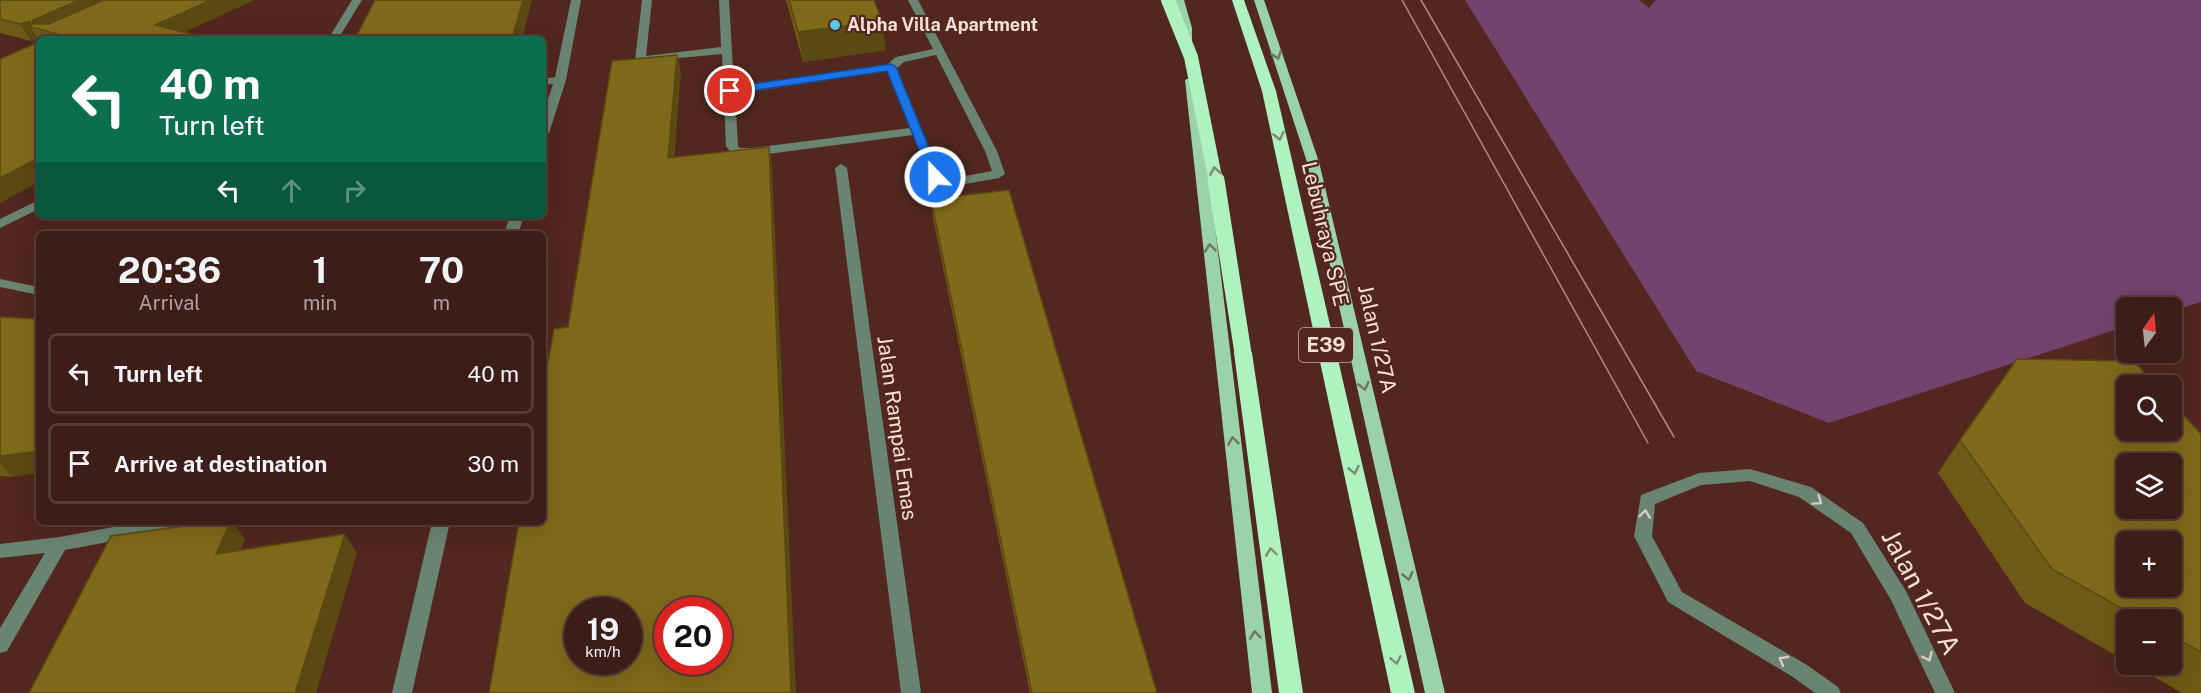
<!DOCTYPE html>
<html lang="en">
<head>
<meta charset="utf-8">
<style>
  :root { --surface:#3d1d17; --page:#442620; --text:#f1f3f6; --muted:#ada2a1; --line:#563b36 }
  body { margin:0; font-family:"Public Sans",sans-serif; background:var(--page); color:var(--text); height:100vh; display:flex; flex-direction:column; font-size:22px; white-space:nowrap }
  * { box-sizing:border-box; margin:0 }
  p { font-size:20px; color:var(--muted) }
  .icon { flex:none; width:33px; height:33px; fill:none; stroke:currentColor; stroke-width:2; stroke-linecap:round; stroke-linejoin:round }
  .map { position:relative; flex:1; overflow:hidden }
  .side { position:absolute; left:36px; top:231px; width:510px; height:294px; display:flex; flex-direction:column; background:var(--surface); border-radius:9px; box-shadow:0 6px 24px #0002,0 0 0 2px var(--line) }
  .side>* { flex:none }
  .top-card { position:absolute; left:36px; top:36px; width:510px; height:183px; border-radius:9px; box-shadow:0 6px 24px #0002,0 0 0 2px var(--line); background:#0b6e4f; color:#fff; overflow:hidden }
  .needle { width:39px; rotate:15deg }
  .controls { position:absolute; left:2116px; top:297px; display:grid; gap:12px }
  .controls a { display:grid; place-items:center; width:66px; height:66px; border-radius:9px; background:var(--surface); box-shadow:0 6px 24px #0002,0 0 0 2px var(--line); font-size:30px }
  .speed { position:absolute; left:564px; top:597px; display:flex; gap:12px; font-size:30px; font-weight:700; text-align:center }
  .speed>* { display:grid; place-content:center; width:78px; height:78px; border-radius:50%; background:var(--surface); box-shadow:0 6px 24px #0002,0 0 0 2px var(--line); line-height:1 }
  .speed small { font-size:15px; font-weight:400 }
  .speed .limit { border:9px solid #d22; background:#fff; color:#111 }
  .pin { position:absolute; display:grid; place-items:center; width:51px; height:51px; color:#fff; margin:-26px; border:3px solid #fff; border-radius:50%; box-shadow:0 2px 6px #0007 }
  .me { position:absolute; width:66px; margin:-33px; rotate:338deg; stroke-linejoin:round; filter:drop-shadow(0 0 4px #0008) }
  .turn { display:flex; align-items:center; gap:21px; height:126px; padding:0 24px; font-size:27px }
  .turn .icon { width:78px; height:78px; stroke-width:2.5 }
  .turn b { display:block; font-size:42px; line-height:51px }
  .lanes { display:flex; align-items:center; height:57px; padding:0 24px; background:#0003; justify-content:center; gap:30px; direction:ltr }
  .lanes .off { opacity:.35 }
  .eta { display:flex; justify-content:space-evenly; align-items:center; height:102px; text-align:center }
  .eta b { font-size:36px; font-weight:700; line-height:42px }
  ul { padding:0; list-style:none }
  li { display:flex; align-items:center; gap:18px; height:81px; margin:0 12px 9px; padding:0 12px; border:3px solid var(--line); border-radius:9px }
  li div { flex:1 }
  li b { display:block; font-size:22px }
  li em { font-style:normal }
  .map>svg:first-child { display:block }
  .green { fill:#74436d }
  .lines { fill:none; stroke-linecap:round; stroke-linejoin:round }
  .minor { fill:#698470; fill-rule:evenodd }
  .major { fill:#9ad3a9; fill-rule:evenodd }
  .highway { fill:#aef2c0; fill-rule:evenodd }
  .tram { stroke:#ae8b84; stroke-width:1.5 }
  .highway-bridge-far1 { stroke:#aef2c0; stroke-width:14 }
  .highway-bridge { stroke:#aef2c0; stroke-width:17 }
  .wall { fill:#6d5a16 }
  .shaded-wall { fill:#594a12 }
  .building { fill:#7f691a; stroke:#594a12; stroke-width:1.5; fill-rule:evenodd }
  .oneway { stroke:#72745d }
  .oneway2 { stroke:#808c70 }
  .oneway3 { stroke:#ddccc3 }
  .route { fill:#1a73e8; stroke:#114b97; stroke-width:1.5 }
  .poi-dot { fill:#55cae0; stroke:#51271f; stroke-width:2 }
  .labels { text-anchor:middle; stroke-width:4.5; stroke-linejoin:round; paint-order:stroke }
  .far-poi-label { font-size:18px; font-weight:bold; fill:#faded8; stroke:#51271f; text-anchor:start }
  .shield { fill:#51271f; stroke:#c7a7a0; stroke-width:1.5 }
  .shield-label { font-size:20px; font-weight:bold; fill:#faded8 }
  .street-label { font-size:21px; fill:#faded8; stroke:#51271f }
  .near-street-label { font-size:26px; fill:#faded8; stroke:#51271f }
</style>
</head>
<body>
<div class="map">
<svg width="2201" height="693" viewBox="0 0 2201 693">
  <rect width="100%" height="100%" fill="#51271f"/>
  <path class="green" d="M1465,0H1639L1649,8L1656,0H2201V302L2172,311V308H2127V326L1829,423L1696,371Z"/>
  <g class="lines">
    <path class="minor" d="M352,0H362L338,39H328Z
      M571,0H581L566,80L549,133L543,137V115L553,84L543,85V79L555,77Z
      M642,0H652L646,56L721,47L719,0H729L734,87L888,64L896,57L933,49L908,0H918L997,151L1005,174L999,178L948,187L931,180L913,135L752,156L733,155L726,146L722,54L636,62L635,60ZM936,55L985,151L992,171L949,179L940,175L897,68L904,62ZM887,71L910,128L752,148H740L738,146L735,94Z
      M841,164L847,168L921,693H901L835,168Z
      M39,200V209L0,228V219Z
      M510,216H524L518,234H504Z
      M0,279L39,287V295L0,287Z
      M1750,469L1811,487L1863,523L1906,591L1955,693H1935L1891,600L1851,533L1799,497L1750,481L1701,485L1655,504L1652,536L1682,592L1807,665L1838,687L1841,693H1815L1793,677L1668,602L1634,536L1641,495L1699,473Z
      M141,522H187L184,527L178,529L65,550L7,651L0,653V628L45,553L0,558V544L59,537Z
      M432,522H450L412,693H392Z"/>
    <path class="major" d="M1174,0H1184L1192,28V49L1188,50L1183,47L1182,28Z
      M1254,0H1264L1319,162L1445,693H1425L1307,162Z
      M1191,77L1197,80L1272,693H1252L1185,80Z"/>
    <path class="highway" d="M1232,0H1244L1276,91L1415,693H1391L1262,91Z
      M1243,347L1249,349L1252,353L1303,693H1279L1234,353L1237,349Z"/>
    <path class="tram" d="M1402,0L1648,443
      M1421,0L1674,437"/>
    <path class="highway-bridge-far1" d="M1168,0L1191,57L1216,182"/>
    <path class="highway-bridge" d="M1216,180L1243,353"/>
  </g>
  <path class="wall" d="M0,0H254L184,32L211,39H39V40L38,39L31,41L0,33Z
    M786,0H874L886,50L803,62Z
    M931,199L1157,693H1030L933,218Z
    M0,317L12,477L0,476Z
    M2201,434V693H2182L2132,664H2172V620H2127V662L2025,603L1938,473L1960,440Z"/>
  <path class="shaded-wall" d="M79,0H125L52,33L32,24L33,20Z
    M211,0H254L170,39L155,25Z
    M523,0H532L522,39H512Z
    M30,21L31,27L38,39L31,41L20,24Z
    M882,21L886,50L803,62L798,32Z
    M677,55L681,72L673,176L668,158Z
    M769,147L772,165L796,693H791Z
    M39,158V182L0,203V178Z
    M39,451V473L12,477L0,462V456Z
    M230,522H233L245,539L231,573L216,554Z
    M345,534L357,553L316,693H295Z"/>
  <path class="building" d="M0,0H79L33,20L32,24H49L104,0H211L155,25L211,39H45L57,34L31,27L30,21L20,24L0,19Z
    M375,0H523L512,39H355Z
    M789,0H874L882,21L798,32Z
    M39,42V158L0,178V59Z
    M677,55L668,158L769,147L791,693H489L519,522H543V388L554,329L568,327L612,61ZM578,610H628V662H578ZM668,610H718V662H668Z
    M1009,190L1157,693H1032L931,199Z
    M0,317L39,319V451L0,456Z
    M2017,359L2134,361L2156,386H2127V430H2172V403L2201,434V652L2172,636V620H2142L2052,569L1960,440ZM2127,464H2172V508H2127ZM2127,542H2172V586H2127Z
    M213,522H230L216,554L345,534L295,693H29L111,536Z"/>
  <defs><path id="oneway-chevron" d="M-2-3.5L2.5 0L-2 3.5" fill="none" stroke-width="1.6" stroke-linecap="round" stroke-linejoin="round" transform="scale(1.5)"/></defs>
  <g class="oneway">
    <use href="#oneway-chevron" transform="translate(1277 55) rotate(71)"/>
    <use href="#oneway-chevron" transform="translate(1210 248) rotate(-97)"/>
    <use href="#oneway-chevron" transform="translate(1364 386) rotate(77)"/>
    <use href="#oneway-chevron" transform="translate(1233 441) rotate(-97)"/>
    <use href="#oneway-chevron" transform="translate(1408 576) rotate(77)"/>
    <use href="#oneway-chevron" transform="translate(1255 635) rotate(-97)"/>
  </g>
  <g class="oneway2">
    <use href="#oneway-chevron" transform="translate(1279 136) rotate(77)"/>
    <use href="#oneway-chevron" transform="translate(1215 171) rotate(-100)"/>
    <use href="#oneway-chevron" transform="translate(1354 470) rotate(77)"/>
    <use href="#oneway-chevron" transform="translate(1271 552) rotate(-98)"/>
    <use href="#oneway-chevron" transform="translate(1396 660) rotate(78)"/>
  </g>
  <g class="oneway3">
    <use href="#oneway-chevron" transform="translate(1818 501) rotate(35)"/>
    <use href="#oneway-chevron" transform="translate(1645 514) rotate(-83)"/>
    <use href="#oneway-chevron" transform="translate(1928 657) rotate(65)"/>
    <use href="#oneway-chevron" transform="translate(1783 660) rotate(-150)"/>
  </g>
  <path class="route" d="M891,64L896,67L941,177L939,180H931L930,177L887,71L730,94L725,91L730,87Z"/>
  <circle class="poi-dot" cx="835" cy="25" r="6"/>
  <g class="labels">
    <g class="far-poi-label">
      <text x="847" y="31">Alpha Villa Apartment</text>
    </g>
    <rect class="shield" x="1299" y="328" width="54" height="34" rx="4.5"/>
    <g class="shield-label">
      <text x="1326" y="352">E39</text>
    </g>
    <g class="street-label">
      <text transform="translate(1325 234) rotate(77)" y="7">Lebuhraya SPE</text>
      <text transform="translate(1377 339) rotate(77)" y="7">Jalan 1/27A</text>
      <text transform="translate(897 428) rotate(82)" y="7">Jalan Rampai Emas</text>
    </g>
    <g class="near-street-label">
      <text transform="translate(1921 592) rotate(62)" y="9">Jalan 1/27A</text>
    </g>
  </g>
</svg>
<div class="controls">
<a><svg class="needle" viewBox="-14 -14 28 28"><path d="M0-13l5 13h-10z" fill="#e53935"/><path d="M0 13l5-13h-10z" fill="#ada2a1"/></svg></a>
<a><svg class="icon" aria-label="search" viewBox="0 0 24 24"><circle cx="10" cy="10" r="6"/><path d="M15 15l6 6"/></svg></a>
<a><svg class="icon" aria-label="layers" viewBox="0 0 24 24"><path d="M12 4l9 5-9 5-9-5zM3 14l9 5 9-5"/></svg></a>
<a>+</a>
<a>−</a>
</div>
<div class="speed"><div>19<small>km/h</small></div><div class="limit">20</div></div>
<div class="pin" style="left:730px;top:91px;background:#d93025"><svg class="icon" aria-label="arrive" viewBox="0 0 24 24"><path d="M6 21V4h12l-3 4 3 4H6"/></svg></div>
<svg class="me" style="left:935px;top:177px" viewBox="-20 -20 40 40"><circle r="17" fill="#1a73e8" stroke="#fff" stroke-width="3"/><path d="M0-11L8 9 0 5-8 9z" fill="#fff"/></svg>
<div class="top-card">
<div class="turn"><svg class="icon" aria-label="left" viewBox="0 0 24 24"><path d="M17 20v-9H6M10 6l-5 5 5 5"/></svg><div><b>40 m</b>Turn left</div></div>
<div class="lanes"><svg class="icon" aria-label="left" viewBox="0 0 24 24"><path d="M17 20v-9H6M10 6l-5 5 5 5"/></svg><svg class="icon off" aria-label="ahead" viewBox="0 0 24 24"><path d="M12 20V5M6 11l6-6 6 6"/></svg><svg class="icon off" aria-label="right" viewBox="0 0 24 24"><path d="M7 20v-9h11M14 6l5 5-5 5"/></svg></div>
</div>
<section class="side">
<div class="eta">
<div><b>20:36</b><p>Arrival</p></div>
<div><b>1</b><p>min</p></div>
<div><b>70</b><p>m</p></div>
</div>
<ul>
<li><svg class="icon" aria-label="left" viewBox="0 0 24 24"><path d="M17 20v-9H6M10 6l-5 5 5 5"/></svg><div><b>Turn left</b></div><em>40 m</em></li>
<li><svg class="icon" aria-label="arrive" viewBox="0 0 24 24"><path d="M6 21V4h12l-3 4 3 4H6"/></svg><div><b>Arrive at destination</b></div><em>30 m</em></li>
</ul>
</section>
</div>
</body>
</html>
